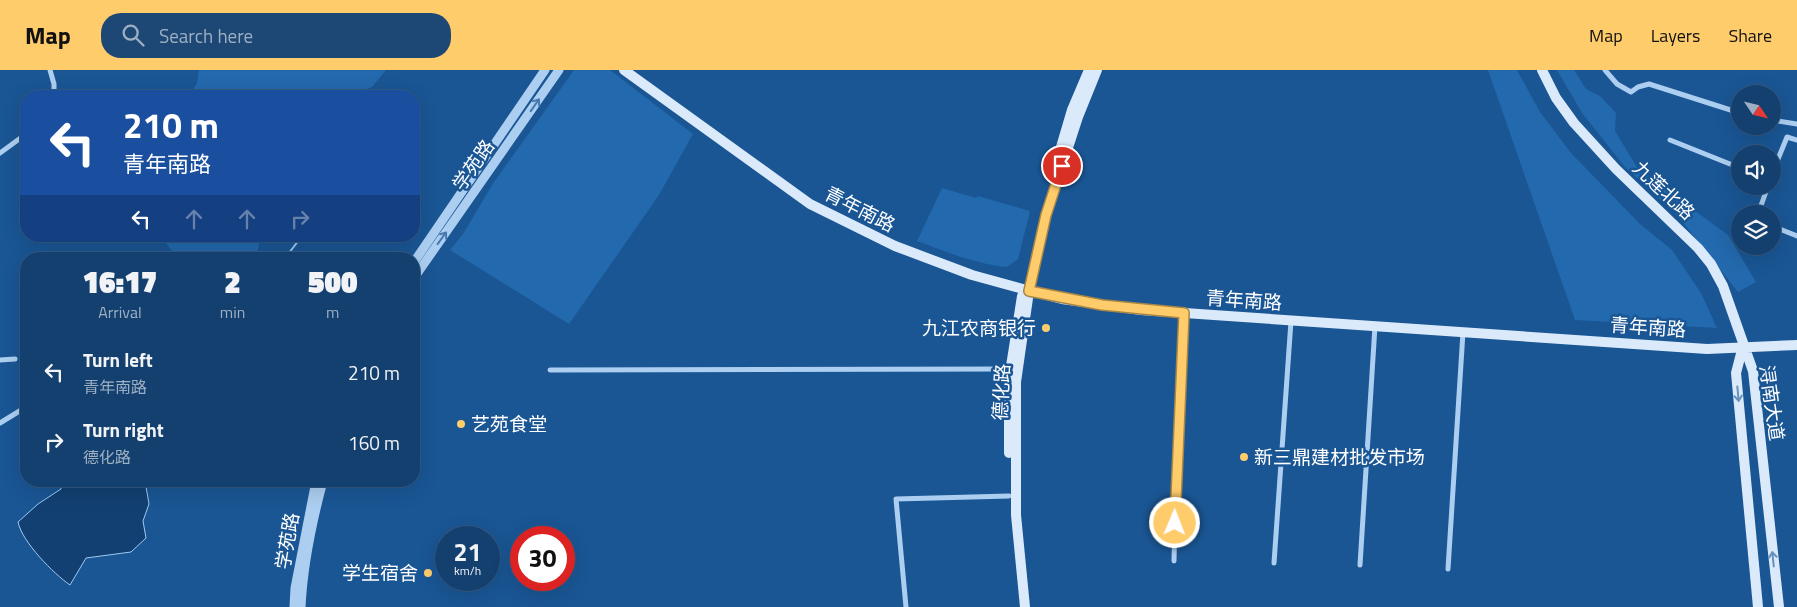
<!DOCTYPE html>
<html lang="en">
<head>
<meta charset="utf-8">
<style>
  :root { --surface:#14406f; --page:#1d4774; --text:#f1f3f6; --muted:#9dafc3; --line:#335982; --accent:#ffcc6b }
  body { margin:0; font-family:"Titillium Web","Noto Sans SC",sans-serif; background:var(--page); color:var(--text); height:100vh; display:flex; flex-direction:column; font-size:19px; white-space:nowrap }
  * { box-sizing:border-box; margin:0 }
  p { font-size:16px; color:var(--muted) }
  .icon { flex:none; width:28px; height:28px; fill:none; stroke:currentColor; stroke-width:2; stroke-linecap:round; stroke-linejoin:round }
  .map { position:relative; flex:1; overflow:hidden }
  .panel { position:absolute; left:20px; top:182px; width:400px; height:235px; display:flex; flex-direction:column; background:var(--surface); border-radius:20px; box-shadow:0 5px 20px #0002,0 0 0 1px var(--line) }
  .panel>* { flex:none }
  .hud { position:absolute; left:20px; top:20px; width:400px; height:152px; border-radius:20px; box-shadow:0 5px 20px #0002,0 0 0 1px var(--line); background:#1a4fa0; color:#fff; overflow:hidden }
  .needle { width:32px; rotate:125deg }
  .controls { position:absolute; left:1731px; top:15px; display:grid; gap:10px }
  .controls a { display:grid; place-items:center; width:50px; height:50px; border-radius:50%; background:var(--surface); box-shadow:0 5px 20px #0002,0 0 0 1px var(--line); font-size:25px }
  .speed { position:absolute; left:435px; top:456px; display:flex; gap:10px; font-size:25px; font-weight:700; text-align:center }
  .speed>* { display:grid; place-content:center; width:65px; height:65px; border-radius:50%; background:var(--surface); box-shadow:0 5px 20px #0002,0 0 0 1px var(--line); line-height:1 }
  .speed small { font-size:12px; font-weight:400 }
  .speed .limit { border:8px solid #d22; background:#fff; color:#111 }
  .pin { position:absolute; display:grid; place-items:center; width:42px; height:42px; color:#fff; margin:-21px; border:2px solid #fff; border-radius:50%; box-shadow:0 1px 5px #0007 }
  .me { position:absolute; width:55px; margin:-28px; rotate:1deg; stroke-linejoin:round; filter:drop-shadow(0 0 4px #0008) }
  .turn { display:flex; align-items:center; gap:18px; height:105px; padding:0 20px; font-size:22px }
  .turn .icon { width:65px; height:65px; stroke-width:2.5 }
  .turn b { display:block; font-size:35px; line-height:42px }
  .lanes { display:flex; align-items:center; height:48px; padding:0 20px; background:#0003; justify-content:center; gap:25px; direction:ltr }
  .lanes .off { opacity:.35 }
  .eta { display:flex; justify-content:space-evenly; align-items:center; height:85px; text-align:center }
  .eta b { font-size:30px; font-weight:800; line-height:35px }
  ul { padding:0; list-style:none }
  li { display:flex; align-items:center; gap:15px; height:70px; padding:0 20px }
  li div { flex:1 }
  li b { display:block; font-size:19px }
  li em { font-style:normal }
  header { display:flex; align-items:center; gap:30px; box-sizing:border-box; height:70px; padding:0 25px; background:var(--accent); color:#111 }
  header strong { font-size:24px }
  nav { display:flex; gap:28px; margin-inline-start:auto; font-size:18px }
  .search { width:350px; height:45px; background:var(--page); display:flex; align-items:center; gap:12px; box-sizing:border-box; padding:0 18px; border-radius:20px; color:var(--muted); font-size:19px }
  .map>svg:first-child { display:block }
  .green { fill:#2369ad }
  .water { fill:#124072; stroke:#9fcaf2 }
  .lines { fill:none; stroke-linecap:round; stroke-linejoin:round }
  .stream { stroke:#9fcaf2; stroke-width:2 }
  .minor { stroke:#accef0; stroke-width:5 }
  .tertiary { stroke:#accef0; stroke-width:9 }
  .secondary { stroke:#daeafb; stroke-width:10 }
  .oneway { stroke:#467ab0 }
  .oneway2 { stroke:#6791bd }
  .route-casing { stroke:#a68546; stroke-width:12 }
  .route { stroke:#ffcc6b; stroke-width:9 }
  .poi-dot { fill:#ffcc6b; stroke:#1a5694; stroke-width:2 }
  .labels { text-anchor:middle; stroke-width:5; stroke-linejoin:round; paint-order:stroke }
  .street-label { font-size:19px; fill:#fff; stroke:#1a5694 }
  .poi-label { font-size:19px; fill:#fff; stroke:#1a5694; text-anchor:end }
</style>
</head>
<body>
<header>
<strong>Map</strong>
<div class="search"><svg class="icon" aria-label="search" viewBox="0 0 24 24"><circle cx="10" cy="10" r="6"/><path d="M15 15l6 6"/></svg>Search here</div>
<nav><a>Map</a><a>Layers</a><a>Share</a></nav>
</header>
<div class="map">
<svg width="1797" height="537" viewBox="0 0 1797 537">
  <rect width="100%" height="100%" fill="#1a5694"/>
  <path class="green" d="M199,0H386L372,17L346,26H189L197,13Z
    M574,0H610L693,64L659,125L569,254L450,180L463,164L494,112Z
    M1488,0H1517L1540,42L1571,83L1640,154L1672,180L1701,223L1717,258L1575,250Z
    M1557,0H1574L1586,19L1600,26L1616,43L1615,61L1638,99L1728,165L1756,212L1738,222L1677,145L1625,97L1582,43Z
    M942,118L976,128L978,126L1030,141L1018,189L1007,197C975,194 947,182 917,171Z
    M160,166H288L281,173L260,170L256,189H179Z"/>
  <path class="water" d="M61,411H145L149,434L143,451L146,468L131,482L86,488L70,515C54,504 22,472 18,452L38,434L61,419Z"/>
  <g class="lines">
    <path class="stream" d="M290,189L289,183L302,166"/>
    <path class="minor" d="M50,0L54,14V26
      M1605,0L1617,14L1631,22L1638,17L1649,14L1740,43
      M1772,50L1797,54
      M1670,70L1740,98
      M0,83L26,64
      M1772,104L1787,67L1797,70
      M1758,144L1768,116
      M1772,156L1797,166
      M0,290L15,289
      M550,300L1010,299
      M0,353L26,337
      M1174,491L1176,396L1184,243
      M1274,493L1291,251
      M1360,495L1375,256
      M1448,499L1463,262
      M906,537L896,429L1009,426"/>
    <path class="tertiary" d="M414,192L545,0
      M414,208L559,0
      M294,537L295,518L316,411
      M301,537C303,495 312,452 323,411"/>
    <path class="secondary" d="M624,0L810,134L895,176L972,205L1023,219L1062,229L1141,240L1707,279L1797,275
      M1542,0L1556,28L1574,53L1616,99L1698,178L1711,194L1723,216L1753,301L1779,537
      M1059,84L1072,40L1089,0
      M1743,276L1736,303L1758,537
      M1009,383V309L1022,226
      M1025,537L1016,445V312L1029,221L1046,145L1078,47L1097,0"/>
  </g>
  <defs><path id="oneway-shaft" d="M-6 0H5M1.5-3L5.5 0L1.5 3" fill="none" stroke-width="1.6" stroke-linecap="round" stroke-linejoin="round" transform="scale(1.25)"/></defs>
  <g class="oneway">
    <use href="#oneway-shaft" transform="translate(535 35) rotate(-55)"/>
    <use href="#oneway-shaft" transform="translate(442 168) rotate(-54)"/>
  </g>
  <g class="oneway2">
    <use href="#oneway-shaft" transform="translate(1738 324) rotate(85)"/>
    <use href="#oneway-shaft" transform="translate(1773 489) rotate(-96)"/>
  </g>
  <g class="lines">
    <g class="route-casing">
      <path id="route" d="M1062,96L1046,145L1029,221L1102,235L1184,243L1175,453"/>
    </g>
    <use href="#route" class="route"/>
  </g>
  <g class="poi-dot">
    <circle cx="1046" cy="258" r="5"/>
    <circle cx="461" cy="354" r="5"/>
    <circle cx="1244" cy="387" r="5"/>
    <circle cx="428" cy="503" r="5"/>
  </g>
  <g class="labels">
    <g class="street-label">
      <text transform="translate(473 95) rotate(-55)" y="7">学苑路</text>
      <text transform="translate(1664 120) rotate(43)" y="7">九莲北路</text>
      <text transform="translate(860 139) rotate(27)" y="7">青年南路</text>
      <text transform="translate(1244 230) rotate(4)" y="7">青年南路</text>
      <text transform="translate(1648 257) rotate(4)" y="7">青年南路</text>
      <text transform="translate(1001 322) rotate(-87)" y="7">德化路</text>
      <text transform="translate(1772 333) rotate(82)" y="7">浔南大道</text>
      <text transform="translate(287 471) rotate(-80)" y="7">学苑路</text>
    </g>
    <g class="poi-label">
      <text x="1036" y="265">九江农商银行</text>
      <text x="471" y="361" text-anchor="start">艺苑食堂</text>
      <text x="1254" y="394" text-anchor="start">新三鼎建材批发市场</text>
      <text x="418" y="510">学生宿舍</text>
    </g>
  </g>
</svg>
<div class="controls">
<a><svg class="needle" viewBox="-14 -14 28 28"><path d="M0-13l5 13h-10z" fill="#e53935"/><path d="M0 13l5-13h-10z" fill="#9dafc3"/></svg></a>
<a><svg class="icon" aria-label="sound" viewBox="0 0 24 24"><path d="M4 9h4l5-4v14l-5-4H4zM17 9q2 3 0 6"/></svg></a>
<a><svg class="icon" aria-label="layers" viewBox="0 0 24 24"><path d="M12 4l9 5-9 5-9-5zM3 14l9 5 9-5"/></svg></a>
</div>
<div class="speed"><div>21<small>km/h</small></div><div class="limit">30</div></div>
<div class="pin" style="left:1062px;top:96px;background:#d93025"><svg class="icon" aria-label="arrive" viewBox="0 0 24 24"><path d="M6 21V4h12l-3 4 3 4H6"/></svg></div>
<svg class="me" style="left:1175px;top:453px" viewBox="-20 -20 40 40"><circle r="17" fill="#ffcc6b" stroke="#fff" stroke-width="3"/><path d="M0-11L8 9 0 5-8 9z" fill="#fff"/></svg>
<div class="hud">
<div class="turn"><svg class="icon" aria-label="left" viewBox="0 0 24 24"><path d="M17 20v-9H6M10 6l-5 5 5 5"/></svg><div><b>210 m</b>青年南路</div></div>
<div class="lanes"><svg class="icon" aria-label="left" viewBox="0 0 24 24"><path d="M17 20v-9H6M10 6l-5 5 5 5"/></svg><svg class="icon off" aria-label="ahead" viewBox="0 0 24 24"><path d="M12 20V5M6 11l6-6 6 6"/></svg><svg class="icon off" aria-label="ahead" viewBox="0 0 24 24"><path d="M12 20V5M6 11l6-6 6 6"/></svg><svg class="icon off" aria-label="right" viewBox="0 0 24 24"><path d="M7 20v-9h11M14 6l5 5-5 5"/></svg></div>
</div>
<section class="panel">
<div class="eta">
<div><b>16:17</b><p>Arrival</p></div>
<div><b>2</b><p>min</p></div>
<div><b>500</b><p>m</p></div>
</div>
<ul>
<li><svg class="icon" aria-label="left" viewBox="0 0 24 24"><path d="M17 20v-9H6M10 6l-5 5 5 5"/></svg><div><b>Turn left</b><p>青年南路</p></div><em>210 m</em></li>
<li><svg class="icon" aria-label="right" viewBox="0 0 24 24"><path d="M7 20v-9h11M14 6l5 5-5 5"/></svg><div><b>Turn right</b><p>德化路</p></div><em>160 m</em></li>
</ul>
</section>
</div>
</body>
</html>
